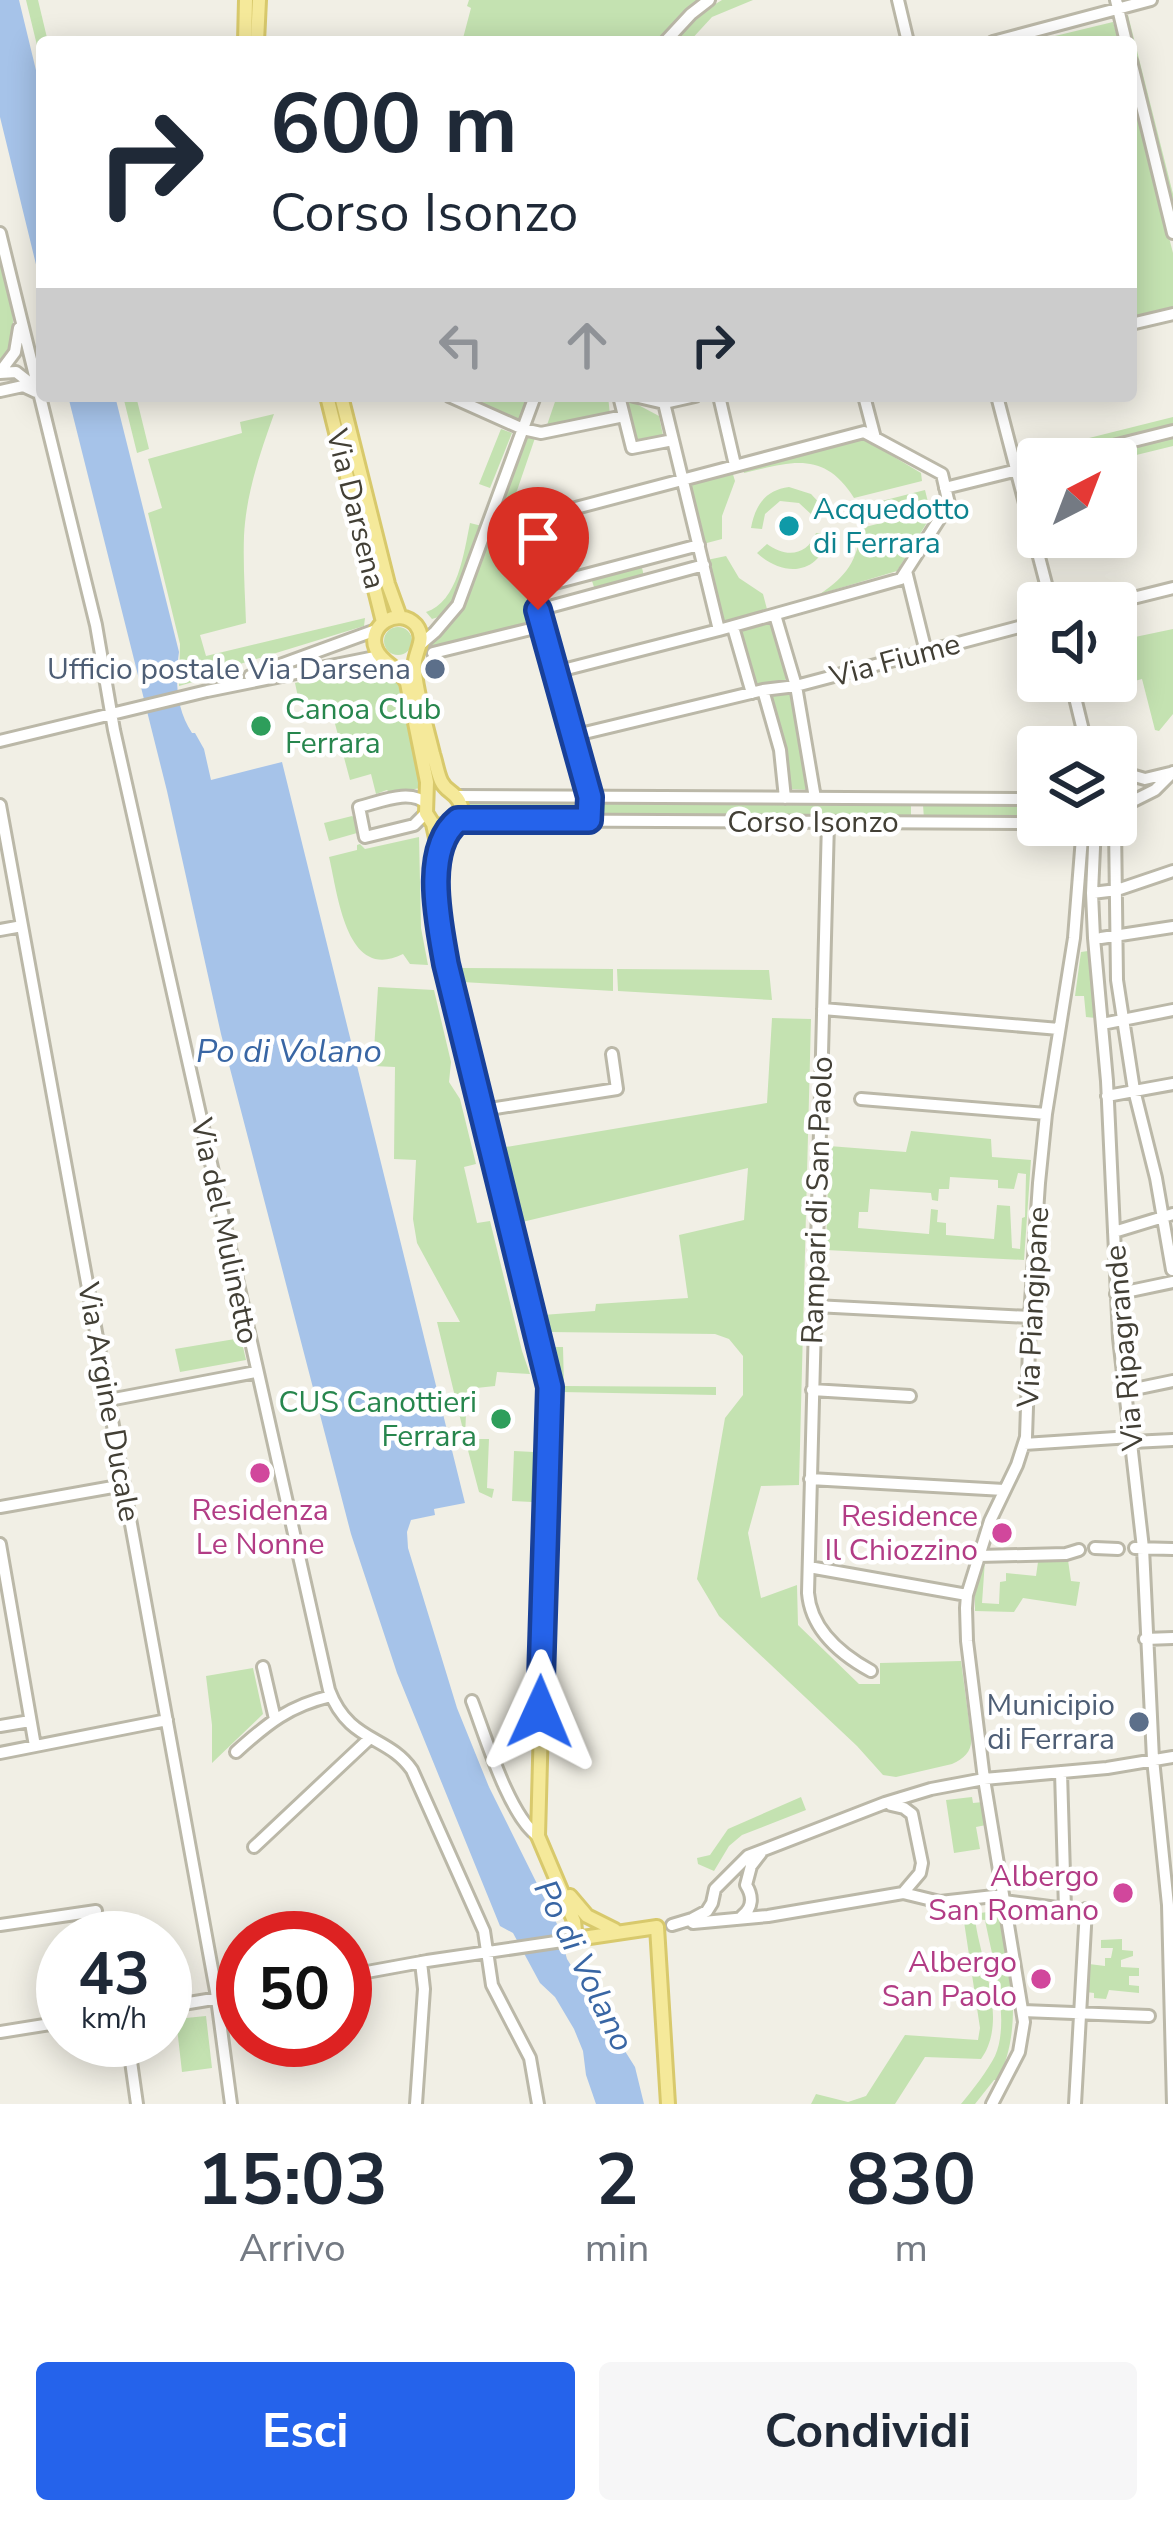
<!DOCTYPE html>
<html lang="it">
<head>
<meta charset="utf-8">
<style>
  :root { --surface:#fff; --page:#f6f6f7; --text:#1f2937; --muted:#747a83; --accent:#2563eb }
  body { margin:0; font-family:"Nunito Sans",sans-serif; background:var(--page); color:var(--text); height:100vh; display:flex; flex-direction:column; font-size:45px; white-space:nowrap }
  * { box-sizing:border-box; margin:0 }
  p { font-size:39px; color:var(--muted) }
  .icon { flex:none; width:66px; height:66px; fill:none; stroke:currentColor; stroke-width:2; stroke-linecap:round; stroke-linejoin:round }
  .map { position:relative; height:2104px; overflow:hidden }
  .drawer { display:flex; flex-direction:column; background:var(--surface); flex:1 }
  .drawer>* { flex:none }
  .hud { position:absolute; left:36px; top:36px; width:1101px; height:366px; border-radius:12px; box-shadow:0 6px 30px #0003; background:#fff; color:var(--text); overflow:hidden }
  .needle { width:78px; rotate:42deg }
  .tools { position:absolute; left:1017px; top:438px; display:grid; gap:24px }
  .tools a { display:grid; place-items:center; width:120px; height:120px; border-radius:12px; background:var(--surface); box-shadow:0 6px 30px #0003; font-size:60px }
  .speed { position:absolute; left:36px; top:1911px; display:flex; gap:24px; font-size:60px; font-weight:700; text-align:center }
  .speed>* { display:grid; place-content:center; width:156px; height:156px; border-radius:50%; background:var(--surface); box-shadow:0 6px 30px #0003; line-height:1 }
  .speed small { font-size:30px; font-weight:400 }
  .speed .limit { border:18px solid #d22; background:#fff; color:#111 }
  .pin { position:absolute; display:grid; place-items:center; width:102px; height:102px; color:#fff; margin:-123px -51px; border-radius:50% 50% 50% 0; rotate:-45deg; box-shadow:0 0 12px #0007 }
  .pin .icon { rotate:45deg }
  .me { position:absolute; width:132px; margin:-66px; rotate:1deg; stroke-linejoin:round; filter:drop-shadow(0 0 9px #0008) }
  .turn { display:flex; align-items:center; gap:42px; height:252px; padding:0 36px; font-size:54px }
  .turn .icon { width:156px; height:156px; stroke-width:2.5 }
  .turn b { display:block; font-size:84px; line-height:102px }
  .lanes { display:flex; align-items:center; height:114px; padding:0 36px; background:#0003; justify-content:center; gap:60px; direction:ltr }
  .lanes .off { opacity:.35 }
  .eta { display:flex; justify-content:space-evenly; align-items:center; height:204px; text-align:center }
  .eta b { font-size:72px; font-weight:700; line-height:84px }
  .cta { display:flex; gap:24px; margin-top:auto; padding:24px 36px }
  .cta a { flex:1; height:138px; border-radius:12px; background:var(--accent); color:#fff; font-size:48px; font-weight:700; line-height:138px; text-align:center }
  .cta a+a { background:var(--page); color:var(--text) }
  .map>svg:first-child { display:block }
  .green { fill:#c4e2b1; fill-rule:evenodd }
  .water { fill:#a6c3e9 }
  .lines { fill:none; stroke-linecap:round; stroke-linejoin:round }
  .minor-casing { stroke:#bbb8a8; stroke-width:16 }
  .major-casing { stroke:#d8c96c; stroke-width:18 }
  .minor { stroke:#fff; stroke-width:10 }
  .major { stroke:#f5e99a; stroke-width:12 }
  .route-casing { stroke:#184099; stroke-width:30 }
  .route { stroke:#2563eb; stroke-width:21 }
  .culture-dot { fill:#0f9aa8; stroke:#fff; stroke-width:4.5 }
  .service-dot { fill:#5c6f8a; stroke:#fff; stroke-width:4.5 }
  .leisure-dot { fill:#2e9e5b; stroke:#fff; stroke-width:4.5 }
  .hotel-dot { fill:#d1479c; stroke:#fff; stroke-width:4.5 }
  .labels { text-anchor:middle; stroke-width:9; stroke-linejoin:round; paint-order:stroke }
  .street-label { font-size:30px; fill:#423f35; stroke:#fff }
  .culture-label { font-size:30px; fill:#0d838f; stroke:#fff; text-anchor:start }
  .service-label { font-size:30px; fill:#4e5e75; stroke:#fff; text-anchor:end }
  .leisure-label { font-size:30px; fill:#27864d; stroke:#fff; text-anchor:start }
  .hotel-label { font-size:30px; fill:#b23c85; stroke:#fff; text-anchor:end }
  .water-label { font-size:33px; font-style:italic; fill:#3966a4; stroke:#fff }
</style>
</head>
<body>
<div class="map">
<svg width="1173" height="2104" viewBox="0 0 1173 2104">
  <rect width="100%" height="100%" fill="#f1efe5"/>
  <path class="green" d="M26,0H38L48,42H42V66Z
    M469,0H703L657,42H462L471,8L467,6Z
    M722,0H753L712,17L689,42H673L707,9Z
    M1128,15L1173,194V223L1131,54V42L1122,17Z
    M1113,22L1119,42H1030Z
    M1131,90L1173,253V309L1131,320Z
    M0,258C7,293 26,336 0,366Z
    M123,396H136L149,449L137,453Z
    M458,396H529L518,423Z
    M557,396H608L610,415L546,428Z
    M629,400L659,416L663,435L634,440L628,415Z
    M274,414C260,453 246,494 244,536C243,565 245,594 246,623L200,635L206,656L365,618L364,626L240,664L201,672L200,680L179,686L180,644L148,513L162,508L148,459L242,433L240,422Z
    M1173,417V428L1050,459H1038V462L1031,464L1029,453Z
    M501,429L512,433L490,488L479,484Z
    M1173,433V446L1116,460L1072,459Z
    M525,434L535,438L509,514L499,511Z
    M864,439L921,473L922,481L854,498C824,450 791,462 744,473L743,468Z
    M732,471L735,481L722,516V539L703,544L689,482Z
    M789,487L811,494L825,509L812,515L799,503L780,501L765,514L762,529L751,528C755,506 765,490 789,487Z
    M925,490L928,502L860,519L858,507Z
    M930,511L931,516L897,571L820,594C846,577 858,560 861,528Z
    M470,523L482,526L451,609L445,615L432,619L426,612C458,602 464,552 470,523Z
    M492,526L511,532L538,626L424,654L426,642L460,614Z
    M816,533L829,535C820,575 784,578 757,553L767,544C786,558 807,556 816,533Z
    M726,556L739,578L763,594L768,613L733,622L722,620L707,560Z
    M641,564L644,576L595,590L591,578Z
    M771,622L788,679L756,688L740,631Z
    M384 641a14 14 0 1 1 28 0a14 14 0 1 1-28 0Z
    M1173,629V714L1159,731L1155,730L1142,679L1116,686V641Z
    M369,666L400,685L420,788L391,794L387,790L376,794L371,774L350,780L334,720L326,722L320,709L310,711L306,696L298,697L295,683Z
    M792,690L810,790L788,789L769,696Z
    M465,800H585V815H465Z
    M1038,802V817L924,819L923,805Z
    M596,803L911,805V819L596,818Z
    M352,816L356,819L357,833L329,841L324,823Z
    M419,837L421,928L428,965L410,964L403,954C346,983 338,894 329,857L357,850V845L360,844L365,849Z
    M1088,951L1096,1018L1086,1017L1084,996H1075L1081,952Z
    M458,968L613,969V991L462,982Z
    M617,969L769,970L772,1000L618,991Z
    M378,987L434,990L451,1062L449,1082L460,1099L476,1164L464,1167L477,1223L490,1221L522,1351L530,1374L497,1372L495,1386L467,1389L465,1438L437,1322H460L417,1243L413,1219L416,1160L394,1159L395,1067L373,1066Z
    M772,1018L811,1019L799,1485L761,1486L748,1533L761,1598L797,1585L798,1625L859,1684H880V1663L961,1661L971,1736C973,1750 965,1758 952,1764L896,1777L883,1775L857,1746L719,1616L697,1579L725,1418L743,1395V1356L729,1339L715,1334L548,1332L543,1315L595,1311L596,1304L688,1298L679,1235L744,1220L748,1168L518,1223L500,1148L767,1103Z
    M911,1131L991,1139L992,1157L1031,1160L1024,1260L826,1250L829,1146L906,1152ZM1018,1173L1026,1174L1025,1217L1022,1218L1020,1249L1012,1248L1010,1206L997,1205L994,1239L946,1235V1223L937,1222L938,1210L931,1209L929,1234L858,1228L859,1212H868L870,1189L931,1193L932,1200L938,1201L939,1189H949L950,1177L998,1180V1188L1014,1189Z
    M495,1189L502,1217L499,1219L530,1346L527,1351L489,1196Z
    M241,1338L246,1360L180,1372L175,1349Z
    M551,1347H563L564,1386L716,1387V1395L561,1392Z
    M465,1439H489L487,1488L494,1489L492,1498L479,1492Z
    M514,1451L534,1452L532,1502L512,1501Z
    M985,1560L982,1603L999,1604L1000,1582L1006,1581V1573L1036,1576L1038,1562L1068,1560L1071,1581L1080,1582L1076,1606L1023,1598L1014,1612L975,1611V1594Z
    M253,1668L263,1714L212,1763V1725L206,1676Z
    M801,1797L806,1810L742,1835L729,1846L714,1871L698,1864L697,1858L710,1855L728,1829Z
    M972,1797L973,1803L983,1802L986,1825L976,1827L980,1849L954,1853L946,1800Z
    M988,1912L999,1916C1012,1970 1023,2028 998,2080H994L975,2104H961C972,2091 988,2070 995,2056C1011,2020 992,1957 985,1920L975,1919C980,1961 1009,2020 981,2059L925,2057L895,2104H811L816,2094L848,2102L866,2096L905,2035L978,2040L980,2028L963,1915Z
    M1122,1939V1950L1133,1951V1956L1121,1960V1967L1139,1968V1976H1129V1985L1139,1986V1993L1109,1990L1106,1999L1094,1998V1993L1086,1992L1089,1964L1105,1966V1958H1111L1113,1948H1101V1940Z
    M206,2016L212,2068L182,2072L176,2019Z"/>
  <path class="water" d="M0,0H19L42,95V289L0,117Z
    M68,396H115L179,652C175,680 176,709 192,733H195L204,749L211,780L282,762L465,1503L434,1509L435,1515L411,1520L407,1532L408,1548L457,1708L489,1787L557,1924L567,1959L635,2067L644,2104H596L586,2075L583,2051L574,2029L555,1997L540,1983L513,1933L500,1926L397,1673L351,1534L221,1034L167,791Z"/>
  <g class="lines">
    <g class="minor-casing">
      <path id="minor" d="M898,0L908,42
        M1116,0L1126,42
        M665,42L691,14L709,0
        M993,42L1151,0
        M1131,61L1173,233
        M0,233L96,625L114,730L329,1690C349,1743 388,1735 412,1770L484,1931L492,1985L530,2058L538,2104
        M1131,324L1173,314
        M0,372L15,352L19,328
        M0,373L16,372L34,386
        M0,391L23,386L36,392
        M449,396L523,429L541,433L624,416
        M619,396L632,448L673,440
        M634,396L664,403L695,396
        M719,396L735,465
        M864,396L875,438
        M997,396L1051,603
        M664,403L719,630
        M1061,459L1173,431
        M945,488L1038,465
        M490,519L515,524L864,432L942,474L949,504L901,579L719,630L555,672
        M515,524L590,797L589,820
        M906,571L926,652
        M532,589L699,545
        M1113,603L1173,588
        M538,610L704,565
        M775,615L796,686L815,798
        M733,627L752,693
        M421,644L435,632L458,605L535,396
        M433,653L543,626
        M250,676L376,630
        M1071,681L1087,747
        M763,690L780,750L785,798
        M572,736L763,690L796,686L1038,622
        M0,741L207,691L380,656
        M1116,767C1133,782 1134,802 1116,817
        M1124,773L1145,779L1170,773
        M456,796L1038,799
        M1127,804L1155,790L1173,772
        M0,805L216,1991L231,2104
        M426,813L414,825L365,837L359,807C380,802 410,788 427,804
        M458,820L1038,823
        M828,822L808,1593C811,1630 840,1654 871,1671
        M1095,825L1092,893L1094,938L1107,1081L1119,1338L1143,1548L1153,1759L1168,1905L1173,2104
        M1115,825L1117,980L1134,1090L1156,1178L1172,1270
        M1092,893L1117,890L1173,871
        M0,930L22,926
        M1101,938L1173,927
        M823,1009L1059,1029
        M1102,1024L1173,1010
        M1107,1096L1173,1084
        M861,1099L1046,1114
        M483,1110L617,1089L612,1054
        M1114,1232L1173,1214
        M1116,1294L1173,1282
        M815,1306L1030,1317
        M812,1390L910,1396
        M1125,1391L1173,1381
        M109,1400L256,1372
        M1132,1442L1173,1440
        M1024,1444L1131,1437
        M810,1479L1004,1490
        M0,1507L124,1485
        M0,1544L35,1746
        M1095,1548L1118,1549
        M1135,1548L1173,1549
        M978,1556L1066,1554L1079,1550
        M809,1567L967,1595
        M1145,1639L1173,1638
        M263,1667L275,1719
        M472,1701C485,1735 509,1816 538,1836
        M0,1726L30,1721
        M236,1752C268,1723 289,1706 331,1696
        M0,1753L167,1720
        M891,1805L904,1808L912,1814L922,1863L920,1873L903,1893
        M254,1847L369,1739
        M746,1885L751,1866L761,1853
        M1004,1901L1065,1909L1061,1772
        M742,1916C753,1908 753,1896 746,1885
        M693,1923L768,1916L903,1893L940,1902L1003,1895
        M0,1925L96,1911
        M672,1925L692,1919L707,1911L712,1903L715,1889L748,1856L885,1803L931,1789L984,1779L1107,1768L1173,1757
        M345,1976L427,1961L576,1939
        M165,2007L243,1994
        M1023,2011L1149,2016
        M0,2032L63,2022
        M128,2040L137,2104
        M416,2104L424,1989L421,1962
        M992,2104L1019,2052L1024,2022L984,1779L967,1641L966,1608L967,1595L990,1521L1017,1465L1026,1437L1030,1317L1039,1183L1046,1114L1074,938L1083,825
        M1075,2104L1086,1909"/>
    </g>
    <g class="major-casing">
      <path id="major" d="M245,42L246,0
        M257,42L259,0
        M327,396L383,622
        M341,396L388,584L400,617
        M433,824C448,829 469,821 459,801C454,791 446,792 441,781C437,772 436,763 433,754C428,732 412,680 415,661C417,648 426,638 416,625C399,606 366,625 376,649C381,663 399,667 407,683L427,782L426,813L433,824L436,838L438,903L443,946L550,1387L538,1836L574,1921L576,1939L657,1927L668,2104
        M570,1896L587,1916L615,1930"/>
    </g>
    <use href="#minor" class="minor"/>
    <use href="#major" class="major"/>
  </g>
  <g class="lines">
    <g class="route-casing">
      <path id="route" d="M538,610L590,797L589,820H458C422,849 439,923 446,964L550,1387L540,1712"/>
    </g>
    <use href="#route" class="route"/>
  </g>
  <circle class="culture-dot" cx="789" cy="526" r="12"/>
  <g class="service-dot">
    <circle cx="435" cy="669" r="12"/>
    <circle cx="1139" cy="1722" r="12"/>
  </g>
  <g class="leisure-dot">
    <circle cx="261" cy="726" r="12"/>
    <circle cx="501" cy="1419" r="12"/>
  </g>
  <g class="hotel-dot">
    <circle cx="260" cy="1473" r="12"/>
    <circle cx="1002" cy="1533" r="12"/>
    <circle cx="1123" cy="1893" r="12"/>
    <circle cx="1041" cy="1979" r="12"/>
  </g>
  <g class="labels">
    <g class="street-label">
      <text transform="translate(356 509) rotate(76)" y="10">Via Darsena</text>
      <text transform="translate(895 660) rotate(-15)" y="10">Via Fiume</text>
      <text x="813" y="832">Corso Isonzo</text>
      <text transform="translate(817 1200) rotate(-88)" y="10">Rampari di San Paolo</text>
      <text transform="translate(225 1231) rotate(78)" y="10">Via del Mulinetto</text>
      <text transform="translate(1033 1307) rotate(-87)" y="10">Via Piangipane</text>
      <text transform="translate(1124 1348) rotate(-95)" y="10">Via Ripagrande</text>
      <text transform="translate(109 1402) rotate(80)" y="10">Via Argine Ducale</text>
    </g>
    <g class="culture-label">
      <text x="813" y="519">Acquedotto<tspan x="813" dy="34">di Ferrara</tspan></text>
    </g>
    <g class="service-label">
      <text x="411" y="679">Ufficio postale Via Darsena</text>
      <text x="1115" y="1715">Municipio<tspan x="1115" dy="34">di Ferrara</tspan></text>
    </g>
    <g class="leisure-label">
      <text x="285" y="719">Canoa Club<tspan x="285" dy="34">Ferrara</tspan></text>
      <text x="477" y="1412" text-anchor="end">CUS Canottieri<tspan x="477" dy="34">Ferrara</tspan></text>
    </g>
    <g class="hotel-label">
      <text x="260" y="1520" text-anchor="middle">Residenza<tspan x="260" dy="34">Le Nonne</tspan></text>
      <text x="978" y="1526">Residence<tspan x="978" dy="34">Il Chiozzino</tspan></text>
      <text x="1099" y="1886">Albergo<tspan x="1099" dy="34">San Romano</tspan></text>
      <text x="1017" y="1972">Albergo<tspan x="1017" dy="34">San Paolo</tspan></text>
    </g>
    <g class="water-label">
      <text x="289" y="1062">Po di Volano</text>
      <text transform="translate(585 1965) rotate(64)" y="12">Po di Volano</text>
    </g>
  </g>
</svg>
<div class="tools">
<a><svg class="needle" viewBox="-14 -14 28 28"><path d="M0-13l5 13h-10z" fill="#e53935"/><path d="M0 13l5-13h-10z" fill="#747a83"/></svg></a>
<a><svg class="icon" aria-label="sound" viewBox="0 0 24 24"><path d="M4 9h4l5-4v14l-5-4H4zM17 9q2 3 0 6"/></svg></a>
<a><svg class="icon" aria-label="layers" viewBox="0 0 24 24"><path d="M12 4l9 5-9 5-9-5zM3 14l9 5 9-5"/></svg></a>
</div>
<div class="speed"><div>43<small>km/h</small></div><div class="limit">50</div></div>
<div class="pin" style="left:538px;top:610px;background:#d93025"><svg class="icon" aria-label="arrive" viewBox="0 0 24 24"><path d="M6 21V4h12l-3 4 3 4H6"/></svg></div>
<svg class="me" style="left:540px;top:1712px" viewBox="-20 -20 40 40"><path d="M0-17L14 15 0 8-14 15z" fill="#2563eb" stroke="#fff" stroke-width="4"/></svg>
<div class="hud">
<div class="turn"><svg class="icon" aria-label="right" viewBox="0 0 24 24"><path d="M7 20v-9h11M14 6l5 5-5 5"/></svg><div><b>600 m</b>Corso Isonzo</div></div>
<div class="lanes"><svg class="icon off" aria-label="left" viewBox="0 0 24 24"><path d="M17 20v-9H6M10 6l-5 5 5 5"/></svg><svg class="icon off" aria-label="ahead" viewBox="0 0 24 24"><path d="M12 20V5M6 11l6-6 6 6"/></svg><svg class="icon" aria-label="right" viewBox="0 0 24 24"><path d="M7 20v-9h11M14 6l5 5-5 5"/></svg></div>
</div>
</div>
<section class="drawer">
<div class="eta">
<div><b>15:03</b><p>Arrivo</p></div>
<div><b>2</b><p>min</p></div>
<div><b>830</b><p>m</p></div>
</div>
<div class="cta"><a>Esci</a><a>Condividi</a></div>
</section>
</body>
</html>
